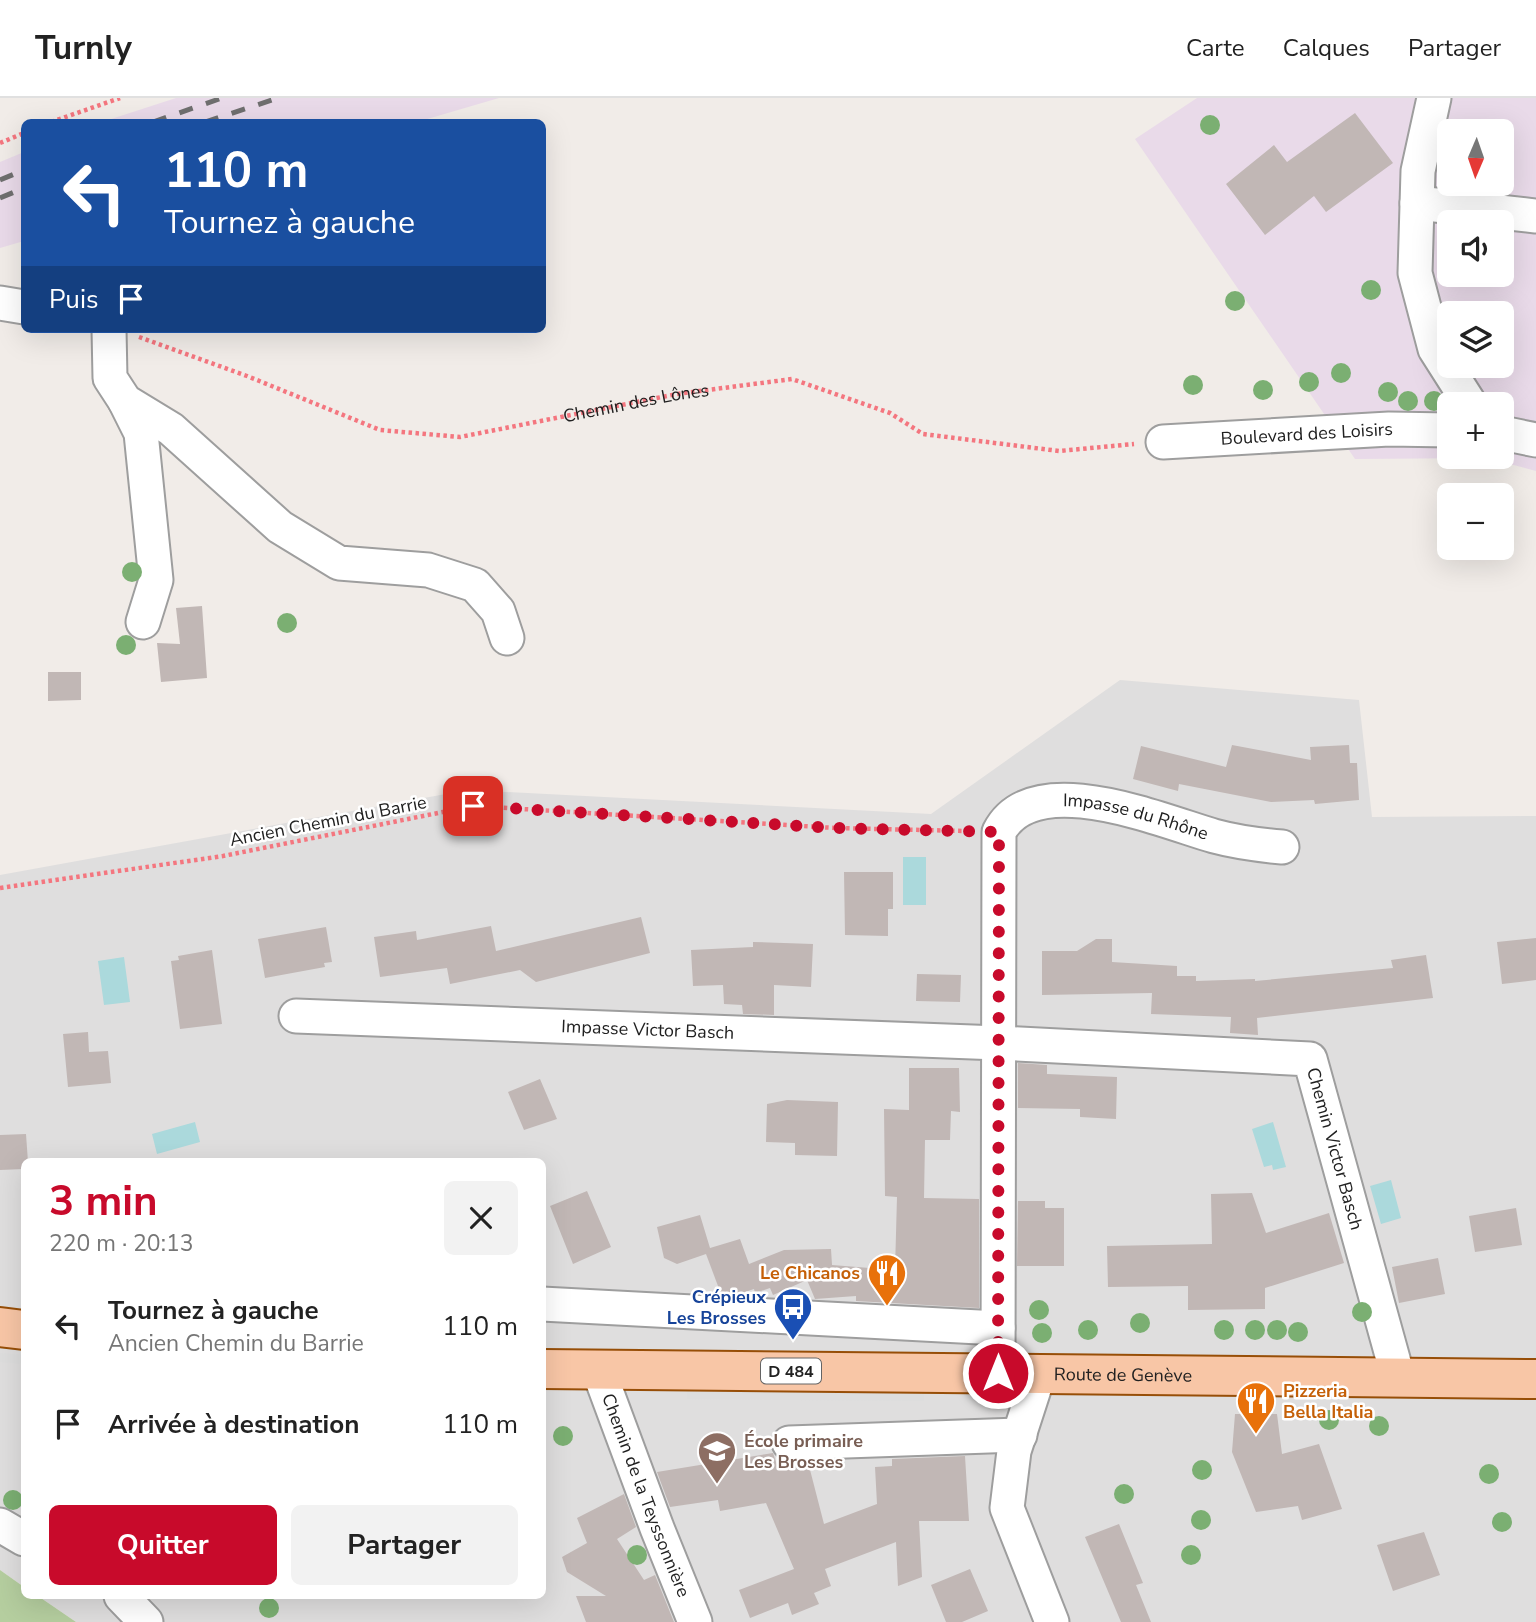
<!DOCTYPE html>
<html lang="fr">
<head>
<meta charset="utf-8">
<style>
  :root { --surface:#fff; --page:#f2f2f2; --text:#222; --muted:#767676; --line:#e0e0e0; --accent:#c80a2b }
  body { margin:0; font-family:"Nunito Sans",sans-serif; background:var(--page); color:var(--text); height:100vh; display:flex; flex-direction:column; font-size:26px; white-space:nowrap }
  * { box-sizing:border-box; margin:0 }
  p { font-size:23px; color:var(--muted) }
  .icon { flex:none; width:38px; height:38px; fill:none; stroke:currentColor; stroke-width:2; stroke-linecap:round; stroke-linejoin:round }
  .map { position:relative; flex:1; overflow:hidden }
  .details { position:absolute; left:21px; top:1060px; width:525px; height:441px; display:flex; flex-direction:column; background:var(--surface); border-radius:10px; box-shadow:0 7px 28px #0002 }
  .details>* { flex:none }
  .banner { position:absolute; left:21px; top:21px; width:525px; height:214px; border-radius:10px; box-shadow:0 7px 28px #0002; background:#1a4fa0; color:#fff; overflow:hidden }
  .needle { width:46px; rotate:182deg }
  .controls { position:absolute; left:1437px; top:21px; display:grid; gap:14px }
  .controls a { display:grid; place-items:center; width:77px; height:77px; border-radius:10px; background:var(--surface); box-shadow:0 7px 28px #0002; font-size:35px }
  .pin { position:absolute; display:grid; place-items:center; width:60px; height:60px; color:#fff; margin:-30px; border-radius:14px; box-shadow:0 4px 10px #0006 }
  .me { position:absolute; width:77px; margin:-38px; rotate:0deg; stroke-linejoin:round; filter:drop-shadow(0 0 5px #0008) }
  .turn { display:flex; align-items:center; gap:24px; height:147px; padding:0 28px; font-size:32px }
  .turn .icon { width:91px; height:91px; stroke-width:2.5 }
  .turn b { display:block; font-size:49px; line-height:60px }
  .then { display:flex; align-items:center; height:66px; padding:0 28px; background:#0003; gap:14px; font-size:26px }
  .round { display:grid; place-items:center; flex:none; width:74px; height:74px; border-radius:10px; background:var(--page) }
  .headline { display:flex; align-items:center; justify-content:space-between; height:119px; padding:0 28px }
  h1 { font-size:42px; font-weight:700; line-height:52px; color:var(--accent) }
  .primary-button { display:flex; gap:14px; margin-top:auto; padding:14px 28px }
  .primary-button a { flex:1; height:80px; border-radius:10px; background:var(--accent); color:#fff; font-size:28px; font-weight:700; line-height:80px; text-align:center }
  .primary-button a+a { background:var(--page); color:var(--text) }
  ul { padding:0; list-style:none }
  li { display:flex; align-items:center; gap:21px; height:98px; padding:0 28px }
  li div { flex:1 }
  li b { display:block; font-size:26px }
  li em { font-style:normal }
  header { display:flex; align-items:center; gap:42px; box-sizing:border-box; height:98px; padding:0 35px; background:var(--surface); border-bottom:2px solid var(--line) }
  header strong { font-size:33px }
  nav { display:flex; gap:38px; margin-inline-start:auto; font-size:24px }
  .map>svg:first-child { display:block }
  .residential { fill:#dfdede }
  .industrial { fill:#e9dae9; fill-rule:evenodd }
  .forest { fill:#b5ce9f }
  .parking { fill:#ddd }
  .water { fill:#abd9dc }
  .building { fill:#c1b7b5 }
  .lines { fill:none; stroke-linecap:round; stroke-linejoin:round }
  .minor-casing { stroke:#9e9e9e; stroke-width:37 }
  .major-casing { stroke:#974e07; stroke-width:42 }
  .path { stroke:#f4767f; stroke-width:4.5; stroke-dasharray:3.5 3.5; stroke-linecap:butt }
  .minor { stroke:#fff; stroke-width:33 }
  .major { stroke:#f8c6a6; stroke-width:38 }
  .rail { stroke:#6f6f6f; stroke-width:5; stroke-dasharray:14 14; stroke-linecap:butt }
  .tree { fill:#7baf72 }
  .route { stroke:#c80a2b; stroke-width:12; stroke-dasharray:0 21.6 }
  .labels { text-anchor:middle; stroke-width:5; stroke-linejoin:round; paint-order:stroke }
  .shield { fill:#fff; stroke:#646464; stroke-width:2 }
  .shield-label { font-size:16px; font-weight:bold; fill:#212121 }
  .street-label { font-size:18px; fill:#212121; stroke:#fff }
  .food-label { font-size:18px; font-weight:bold; fill:#c56008; stroke:#fff; text-anchor:end }
  .transit-label { font-size:18px; font-weight:bold; fill:#164399; stroke:#fff; text-anchor:end }
  .education-label { font-size:18px; font-weight:bold; fill:#785e54; stroke:#fff; text-anchor:start }
</style>
</head>
<body>
<header>
<strong>Turnly</strong>
<nav><a>Carte</a><a>Calques</a><a>Partager</a></nav>
</header>
<div class="map">
<svg width="1536" height="1524" viewBox="0 0 1536 1524">
  <rect width="100%" height="100%" fill="#f1ece8"/>
  <path class="residential" d="M1120,582L1359,602L1372,719L1536,718V1524H76L38,1498H542V1064H24V1489L0,1472V777L468,692L931,716Z"/>
  <path class="industrial" d="M176,0H499L417,24H102Z
    M1197,0H1536V373L1487,360L1355,361L1135,41ZM1449,33H1502V86H1449ZM1449,124H1502V177H1449ZM1449,215H1502V268H1449ZM1449,306H1502V359H1449Z
    M24,54V143L0,150V64Z"/>
  <path class="forest" d="M0,1472L24,1489V1498H38L76,1524H0Z"/>
  <path class="parking" d="M0,1255L24,1257V1266L0,1264Z
    M687,1292L924,1294V1303L687,1301Z"/>
  <path class="water" d="M903,759H926V807H903Z
    M124,859L130,904L104,907L98,863Z
    M195,1024L200,1044L157,1056L152,1036Z
    M1273,1024L1286,1069L1273,1072L1272,1067L1264,1069L1252,1031Z
    M1391,1082L1401,1120L1381,1126L1370,1088Z"/>
  <path class="building" d="M1355,15L1393,65L1326,114L1314,98L1265,137L1226,86L1274,47L1287,64Z
    M202,508L207,580L161,584L157,545L180,546L176,510Z
    M48,574H81V602L48,603Z
    M1232,647L1311,662L1310,649L1349,647L1350,665H1357L1359,702L1315,706L1314,702L1271,704L1179,686L1178,693L1133,681L1141,648L1226,669Z
    M844,774H893V811H888V838L845,837Z
    M641,819L650,855L536,884L520,872L450,886L447,870L380,879L374,839L416,833L417,842L491,828L496,853Z
    M326,829L332,864L324,865L325,869L265,880L258,841Z
    M1536,840V882L1502,886L1497,844Z
    M1096,841H1112V864L1177,868V878H1196V883L1255,881V883L1393,870L1391,862L1426,857L1433,900L1257,920L1258,937L1230,935L1231,919L1151,916L1152,895L1042,897V853H1077Z
    M753,844L813,846L811,889L774,887V917L743,916L742,907L724,906L723,887L693,888L691,852L753,849Z
    M212,852L222,926L180,931L171,863L179,862L178,858Z
    M917,876L961,877L960,904L916,903Z
    M88,934L89,954L108,953L111,985L68,989L63,936Z
    M1018,965L1047,967V976L1117,979L1116,1021L1080,1019V1011L1018,1010Z
    M909,970H959L960,1014L951,1013L950,1042H925L924,1100L979,1101V1210L856,1203V1198L815,1201L807,1182L773,1197L770,1190L755,1195L754,1191L736,1197L721,1196L706,1156L677,1166L664,1160L657,1129L700,1117L710,1150L740,1141L749,1166L784,1152L831,1151L832,1167L895,1172L897,1099L885,1098L884,1011L909,1012Z
    M540,981L557,1021L524,1032L508,994Z
    M787,1002L838,1004L837,1058L795,1057V1045L766,1044L767,1006Z
    M26,1036L28,1064H24V1071L0,1072V1037Z
    M587,1093L611,1149L573,1166L550,1108Z
    M1252,1095L1266,1135L1329,1115L1344,1165L1265,1190V1211L1188,1212V1188L1108,1189L1107,1148L1212,1146L1211,1096Z
    M1018,1103H1045V1110H1064V1168H1017Z
    M1516,1110L1522,1147L1475,1154L1469,1118Z
    M1438,1160L1445,1196L1399,1205L1392,1169Z
    M1235,1316H1277L1282,1356L1319,1346L1342,1411L1302,1422L1298,1408L1256,1414L1232,1354Z
    M773,1355L777,1367L808,1364L824,1426L877,1406L875,1369L892,1368V1361L965,1358L969,1423H919L922,1479L898,1488L896,1444L825,1471L831,1488L814,1495L819,1506L792,1517L788,1505L750,1520L739,1492L794,1471L766,1405L720,1413L718,1402L670,1409L657,1374Z
    M624,1396L636,1429L617,1441L644,1482L655,1477L674,1524H586L576,1498H606L567,1474L562,1459L587,1445L577,1420Z
    M1119,1426L1143,1485L1136,1487L1151,1524H1121L1085,1439Z
    M1424,1434L1440,1477L1393,1493L1377,1447Z
    M970,1471L988,1513L962,1524H946L931,1487Z"/>
  <g class="lines">
    <g class="minor-casing">
      <g id="minor">
        <path d="M1434,0L1418,73L1415,175L1435,251L1470,306"/>
        <path d="M1417,105L1536,118"/>
        <path d="M0,205L24,209"/>
        <path d="M109,231L110,280L125,303L171,331L280,429L339,465L428,472L475,487L498,513L507,540"/>
        <path d="M125,303L141,335L156,482L143,524"/>
        <path d="M1502,335L1536,342"/>
        <path id="s2" d="M1163,344L1389,331L1449,332"/>
        <path id="s3" d="M296,918L999,945L1310,961L1398,1279"/>
        <path d="M542,1206L998,1230"/>
        <path id="s4" d="M598,1271L657,1430L695,1524"/>
        <path id="s5" d="M998,1275L999,734C1033,668 1162,723 1214,738C1236,744 1259,747 1282,749"/>
        <path d="M1039,1276L1014,1353L1007,1410L1052,1524"/>
        <path d="M789,1345L1020,1337"/>
        <path d="M0,1427L24,1441"/>
        <path d="M121,1498L146,1524"/>
      </g>
    </g>
    <g class="major-casing">
      <g id="major">
        <path d="M0,1229L24,1232"/>
        <path id="s6" d="M542,1271L1536,1281"/>
      </g>
    </g>
    <g class="path">
      <path d="M51,24L120,0"/>
      <path d="M0,45L24,35"/>
      <path id="s1" d="M139,239L247,278L380,332L460,339L677,296L792,281L890,315L923,336L1059,353L1134,346"/>
      <path d="M0,790L223,758L473,708L835,730L966,733"/>
    </g>
    <use href="#minor" class="minor"/>
    <use href="#major" class="major"/>
    <path class="rail" d="M153,24L222,0
      M205,24L278,0
      M0,82L24,72
      M0,100L24,90"/>
  </g>
  <g class="tree">
    <circle cx="1210" cy="27" r="10"/>
    <circle cx="1371" cy="192" r="10"/>
    <circle cx="1235" cy="203" r="10"/>
    <circle cx="1341" cy="275" r="10"/>
    <circle cx="1309" cy="284" r="10"/>
    <circle cx="1193" cy="287" r="10"/>
    <circle cx="1263" cy="292" r="10"/>
    <circle cx="1388" cy="294" r="10"/>
    <circle cx="1408" cy="303" r="10"/>
    <circle cx="1434" cy="303" r="10"/>
    <circle cx="132" cy="474" r="10"/>
    <circle cx="287" cy="525" r="10"/>
    <circle cx="126" cy="547" r="10"/>
    <circle cx="1039" cy="1212" r="10"/>
    <circle cx="1362" cy="1214" r="10"/>
    <circle cx="1140" cy="1225" r="10"/>
    <circle cx="1088" cy="1232" r="10"/>
    <circle cx="1224" cy="1232" r="10"/>
    <circle cx="1255" cy="1232" r="10"/>
    <circle cx="1277" cy="1232" r="10"/>
    <circle cx="1298" cy="1234" r="10"/>
    <circle cx="1042" cy="1235" r="10"/>
    <circle cx="1329" cy="1322" r="10"/>
    <circle cx="1379" cy="1328" r="10"/>
    <circle cx="563" cy="1338" r="10"/>
    <circle cx="1202" cy="1372" r="10"/>
    <circle cx="1489" cy="1376" r="10"/>
    <circle cx="1124" cy="1396" r="10"/>
    <circle cx="13" cy="1402" r="10"/>
    <circle cx="1201" cy="1422" r="10"/>
    <circle cx="1502" cy="1424" r="10"/>
    <circle cx="637" cy="1457" r="10"/>
    <circle cx="1191" cy="1457" r="10"/>
    <circle cx="269" cy="1510" r="10"/>
  </g>
  <g class="lines">
    <path class="route" d="M473,708L835,730L999,734L998,1275"/>
  </g>
  <defs>
    <g id="restaurant-pin" transform="scale(2.0125)"><path d="M0 17L-7.5 6A9.5 9.5 0 1 1 7.5 6Z" fill="#e8710a" stroke="#fff"/><path d="M-5-6h1v4h1v-4h1v4h1v-4h1v5L-1.5 .5V6h-2V.5L-5-1ZM5-6V6H3V1.5H1.5Q1.5-4 5-6Z" fill="#fff"/></g>
    <g id="bus-pin" transform="scale(2.0125)"><path d="M0 17L-7.5 6A9.5 9.5 0 1 1 7.5 6Z" fill="#1a4fb4" stroke="#fff"/><path d="M-5-6H5V4H4V6H2V4H-2V6H-4V4H-5ZM-3.5-4V0h7V-4ZM-3.5 1.2v1.5H-2V1.2ZM2 1.2v1.5H3.5V1.2Z" fill="#fff"/></g>
    <g id="school-pin" transform="scale(2.0125)"><path d="M0 17L-7.5 6A9.5 9.5 0 1 1 7.5 6Z" fill="#8d6e63" stroke="#fff"/><path d="M0-5L7-2L0 1L-7-2ZM-4 1L0 2.5L4 1V4Q0 6-4 4Z" fill="#fff"/></g>
  </defs>
  <g fill-rule="evenodd">
    <use href="#restaurant-pin" x="887" y="1175"/>
    <use href="#bus-pin" x="793" y="1209"/>
    <use href="#restaurant-pin" x="1256" y="1303"/>
    <use href="#school-pin" x="717" y="1353"/>
  </g>
  <g class="labels">
    <rect class="shield" x="761" y="1260.5" width="60" height="25" rx="5"/>
    <g class="shield-label">
      <text x="791" y="1279">D 484</text>
    </g>
    <g class="street-label">
      <text dy="6" stroke="none"><textPath href="#s1" startOffset="518">Chemin des Lônes</textPath></text>
      <text dy="6" stroke="none"><textPath href="#s2" startOffset="144">Boulevard des Loisirs</textPath></text>
      <text dy="6" stroke="none"><textPath href="#s5" startOffset="691">Impasse du Rhône</textPath></text>
      <text transform="translate(328 723) rotate(-11)" y="6">Ancien Chemin du Barrie</text>
      <text dy="6" stroke="none"><textPath href="#s3" startOffset="352">Impasse Victor Basch</textPath></text>
      <text dy="6" stroke="none"><textPath href="#s3" startOffset="1108">Chemin Victor Basch</textPath></text>
      <text dy="6" stroke="none"><textPath href="#s6" startOffset="581">Route de Genève</textPath></text>
      <text dy="6" stroke="none"><textPath href="#s4" startOffset="135">Chemin de la Teyssonnière</textPath></text>
    </g>
    <g class="food-label">
      <text x="860" y="1181">Le Chicanos</text>
      <text x="1283" y="1299" text-anchor="start">Pizzeria<tspan x="1283" dy="21">Bella Italia</tspan></text>
    </g>
    <g class="transit-label">
      <text x="766" y="1205">Crépieux<tspan x="766" dy="21">Les Brosses</tspan></text>
    </g>
    <g class="education-label">
      <text x="744" y="1349">École primaire<tspan x="744" dy="21">Les Brosses</tspan></text>
    </g>
  </g>
</svg>
<div class="controls">
<a><svg class="needle" viewBox="-14 -14 28 28"><path d="M0-13l5 13h-10z" fill="#e53935"/><path d="M0 13l5-13h-10z" fill="#767676"/></svg></a>
<a><svg class="icon" aria-label="sound" viewBox="0 0 24 24"><path d="M4 9h4l5-4v14l-5-4H4zM17 9q2 3 0 6"/></svg></a>
<a><svg class="icon" aria-label="layers" viewBox="0 0 24 24"><path d="M12 4l9 5-9 5-9-5zM3 14l9 5 9-5"/></svg></a>
<a>+</a>
<a>−</a>
</div>
<div class="pin" style="left:473px;top:708px;background:#d93025"><svg class="icon" aria-label="arrive" viewBox="0 0 24 24"><path d="M6 21V4h12l-3 4 3 4H6"/></svg></div>
<svg class="me" style="left:998px;top:1275px" viewBox="-20 -20 40 40"><circle r="17" fill="#c80a2b" stroke="#fff" stroke-width="3"/><path d="M0-11L8 9 0 5-8 9z" fill="#fff"/></svg>
<div class="banner">
<div class="turn"><svg class="icon" aria-label="left" viewBox="0 0 24 24"><path d="M17 20v-9H6M10 6l-5 5 5 5"/></svg><div><b>110 m</b>Tournez à gauche</div></div>
<div class="then">Puis<svg class="icon" aria-label="arrive" viewBox="0 0 24 24"><path d="M6 21V4h12l-3 4 3 4H6"/></svg></div>
</div>
<section class="details">
<div class="headline"><div><h1>3 min</h1><p>220 m · 20:13</p></div><a class="round"><svg class="icon" aria-label="close" viewBox="0 0 24 24"><path d="M6 6l12 12M18 6L6 18"/></svg></a></div>
<ul>
<li><svg class="icon" aria-label="left" viewBox="0 0 24 24"><path d="M17 20v-9H6M10 6l-5 5 5 5"/></svg><div><b>Tournez à gauche</b><p>Ancien Chemin du Barrie</p></div><em>110 m</em></li>
<li><svg class="icon" aria-label="arrive" viewBox="0 0 24 24"><path d="M6 21V4h12l-3 4 3 4H6"/></svg><div><b>Arrivée à destination</b></div><em>110 m</em></li>
</ul>
<div class="primary-button"><a>Quitter</a><a>Partager</a></div>
</section>
</div>
</body>
</html>
